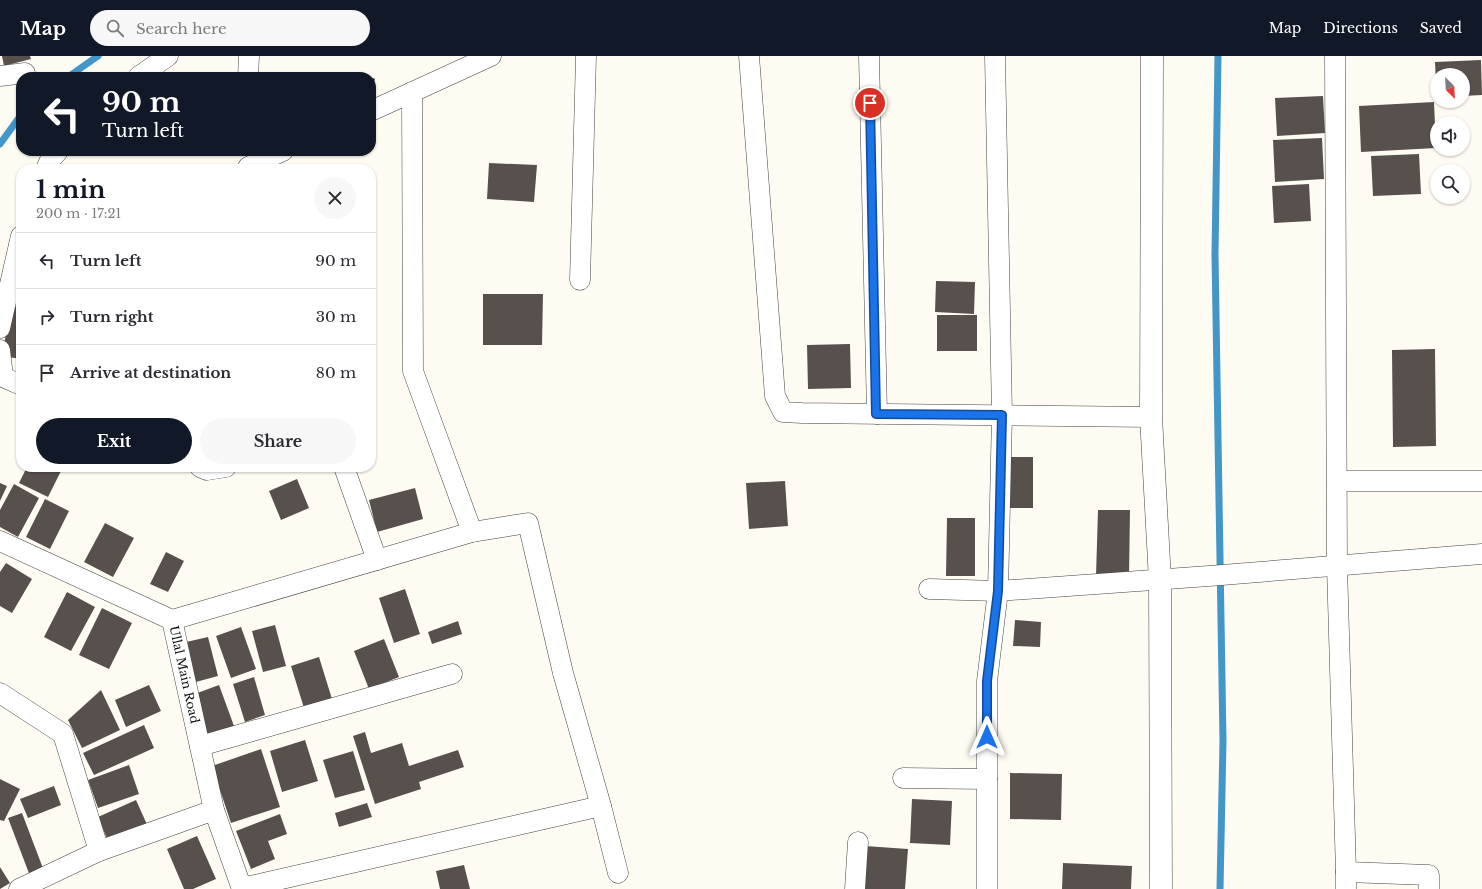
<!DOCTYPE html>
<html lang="en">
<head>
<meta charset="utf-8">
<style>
  :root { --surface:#fff; --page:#f7f7f7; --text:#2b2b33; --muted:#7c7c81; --line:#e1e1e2; --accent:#111827 }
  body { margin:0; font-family:"Libre Baskerville",serif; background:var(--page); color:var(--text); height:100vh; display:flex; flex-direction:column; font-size:15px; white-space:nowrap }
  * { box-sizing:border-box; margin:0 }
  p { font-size:13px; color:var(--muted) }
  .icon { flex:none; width:22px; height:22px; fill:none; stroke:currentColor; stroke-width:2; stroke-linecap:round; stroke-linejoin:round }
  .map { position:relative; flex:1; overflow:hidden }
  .sheet { position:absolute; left:16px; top:108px; width:360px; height:308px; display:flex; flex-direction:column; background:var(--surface); border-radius:16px; box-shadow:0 1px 3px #0004 }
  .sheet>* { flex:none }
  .guide { position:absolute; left:16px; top:16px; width:360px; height:84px; border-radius:16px; box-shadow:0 1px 3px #0004; background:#111827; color:#fff; overflow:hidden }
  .needle { width:26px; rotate:156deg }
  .fabs { position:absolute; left:1430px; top:12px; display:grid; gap:8px }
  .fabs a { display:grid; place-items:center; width:40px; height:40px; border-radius:50%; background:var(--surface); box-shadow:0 1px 3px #0004; font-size:20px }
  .pin { position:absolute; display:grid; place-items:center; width:34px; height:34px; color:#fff; margin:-17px; border:2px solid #fff; border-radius:50%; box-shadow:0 1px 4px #0007 }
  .me { position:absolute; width:44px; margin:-22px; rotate:0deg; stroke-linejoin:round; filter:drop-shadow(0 0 3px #0008) }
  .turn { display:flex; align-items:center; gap:14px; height:84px; padding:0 20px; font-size:18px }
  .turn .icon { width:52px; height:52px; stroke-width:2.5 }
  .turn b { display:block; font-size:28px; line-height:34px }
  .round { display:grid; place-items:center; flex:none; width:42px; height:42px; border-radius:21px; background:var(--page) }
  .overview { display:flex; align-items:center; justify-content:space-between; height:68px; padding:0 20px }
  h1 { font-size:24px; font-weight:700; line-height:30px; color:var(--accent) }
  .button { display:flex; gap:8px; margin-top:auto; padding:8px 20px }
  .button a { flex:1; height:46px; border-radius:24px; background:var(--accent); color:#fff; font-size:16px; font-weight:700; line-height:46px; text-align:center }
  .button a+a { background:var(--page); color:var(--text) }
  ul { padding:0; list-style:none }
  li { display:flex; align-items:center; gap:12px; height:56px; padding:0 20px; border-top:1px solid var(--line) }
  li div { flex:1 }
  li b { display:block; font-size:15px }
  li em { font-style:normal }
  header { display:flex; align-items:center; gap:24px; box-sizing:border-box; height:56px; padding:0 20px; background:var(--accent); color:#fff }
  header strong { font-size:19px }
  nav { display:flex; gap:22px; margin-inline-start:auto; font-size:14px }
  .search { width:280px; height:36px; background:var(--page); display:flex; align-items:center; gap:10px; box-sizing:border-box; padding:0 14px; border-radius:22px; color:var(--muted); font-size:15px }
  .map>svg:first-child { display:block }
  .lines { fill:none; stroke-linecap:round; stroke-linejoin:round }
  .stream { stroke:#4296c8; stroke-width:7 }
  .building { fill:#58504c }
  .minor-casing { stroke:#424242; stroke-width:21 }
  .tertiary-casing { stroke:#424242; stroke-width:23 }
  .path { stroke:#313131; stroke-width:2.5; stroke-dasharray:4 2; stroke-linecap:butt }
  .minor { stroke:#fff; stroke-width:20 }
  .tertiary { stroke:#fff; stroke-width:22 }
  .route-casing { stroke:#114b97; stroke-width:10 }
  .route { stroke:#1a73e8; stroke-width:7 }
  .labels { text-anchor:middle; stroke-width:4; stroke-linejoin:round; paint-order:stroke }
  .street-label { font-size:12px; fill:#0f0f0f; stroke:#fff }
</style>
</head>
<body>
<header>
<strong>Map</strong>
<div class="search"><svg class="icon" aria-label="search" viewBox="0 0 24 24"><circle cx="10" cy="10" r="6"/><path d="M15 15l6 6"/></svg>Search here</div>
<nav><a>Map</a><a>Directions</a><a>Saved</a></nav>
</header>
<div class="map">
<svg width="1482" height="833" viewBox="0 0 1482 833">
  <rect width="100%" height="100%" fill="#fefcf2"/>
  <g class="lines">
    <path class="stream" d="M1218,0L1215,199L1223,685L1220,833
      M68,21L98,0
      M0,88L21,59"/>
  </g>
  <path class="building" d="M2,0H30L31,3L4,10Z
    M1481,4L1482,39L1463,40V19H1437V29H1436L1435,6Z
    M1323,40L1325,77L1277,80L1275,42Z
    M1434,46L1436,92L1361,96L1359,50Z
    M1322,82L1324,123L1275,126L1273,84Z
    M1419,98L1421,138L1373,140L1371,100Z
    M489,107L537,109L534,146L487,143Z
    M1309,128L1311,165L1274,167L1272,130Z
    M936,225L975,226L974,258L935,256Z
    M483,238H543L542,289H483Z
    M11,250L21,252V303L2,300Z
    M937,259H977V295H937Z
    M850,288L851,332L808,333L807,289Z
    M1435,293L1436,390L1393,391L1392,294Z
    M1010,401H1033V452H1009Z
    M27,411H63L48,441L19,427Z
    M297,423L309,452L281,464L269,435Z
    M785,425L788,470L749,473L746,427Z
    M0,427L7,430L0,445Z
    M14,428L39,442L18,481L0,471V454Z
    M415,432L423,463L377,476L369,444Z
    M45,443L69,455L50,493L26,481Z
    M1098,454H1130L1129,520H1096Z
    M947,462H975V520H946Z
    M105,467L134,482L113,521L84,506Z
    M166,496L184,505L168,536L150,528Z
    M6,507L32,523L12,557L0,550V516Z
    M405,533L420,578L394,587L379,542Z
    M67,536L95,551L71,595L44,581Z
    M102,552L132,567L109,613L79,599Z
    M1015,564L1041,566L1040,591L1013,590Z
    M458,565L462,578L432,588L428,576Z
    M275,569L286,610L263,616L252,575Z
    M241,571L256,613L231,622L216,580Z
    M208,581L218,620L192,627L182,587Z
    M384,583L399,621L369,633L354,595Z
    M319,601L332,643L304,652L291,610Z
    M254,621L265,659L245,666L233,628Z
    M149,629L161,655L126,671L115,644Z
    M219,629L234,670L207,680L192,639Z
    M101,634L120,674L82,692L68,664Z
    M144,669L154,692L94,719L83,697Z
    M365,676L371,697L402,687L409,710L458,694L464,711L419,726L421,733L375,748L353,680Z
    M305,684L318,725L282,736L270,695Z
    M261,693L280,751L231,767L212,710Z
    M353,695L365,734L335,742L323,704Z
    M129,709L139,738L98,752L88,724Z
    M1010,717L1062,718L1061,764L1010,763Z
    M0,723L20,733L4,765L0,764Z
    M54,730L61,749L28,762L20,743Z
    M912,743L952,745L950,789L910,787Z
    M136,744L149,773L110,790L98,761Z
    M367,747L372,761L339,771L335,757Z
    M22,757L44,815L30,820L8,762Z
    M280,758L287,778L268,785L275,803L251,813L236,775Z
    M197,780L216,823L193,833H184L167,793Z
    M865,790L908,793L905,833H862Z
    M1063,807L1132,810L1131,833H1062Z
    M464,809L470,833H440L436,815Z
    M0,811L10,827L0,833Z"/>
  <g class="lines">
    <g class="minor-casing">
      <g id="minor">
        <path d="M749,0L775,340L783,356L802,357L1151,361"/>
        <path d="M869,0L877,358"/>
        <path d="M1335,0L1337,510L1346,816V833"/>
        <path d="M0,20L25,17"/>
        <path d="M138,21L168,0"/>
        <path d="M248,21L249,0"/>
        <path d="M412,36L413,315L472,476"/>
        <path d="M371,55L491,0"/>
        <path d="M248,111L283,95"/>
        <path d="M46,113L50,104L58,95"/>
        <path d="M580,224L586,0"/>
        <path d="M0,272L21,180"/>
        <path d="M0,294L3,321L21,329"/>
        <path d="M200,411L207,414L226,411"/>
        <path d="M344,411L377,504"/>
        <path d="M1337,425H1482"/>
        <path d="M0,485L172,564"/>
        <path d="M929,533L998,535L1002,359L995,0"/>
        <path d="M172,564L472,476L528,467L563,617L601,750L618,817"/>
        <path id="s1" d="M172,564L214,754L242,833"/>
        <path d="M0,637L63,678L99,795L214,754"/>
        <path d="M200,690L452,618"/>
        <path d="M903,722L987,723"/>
        <path d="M1346,816L1429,819V833"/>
        <path d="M242,832L601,750"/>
        <path d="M19,833L99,795"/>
        <path d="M855,833L858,786"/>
        <path d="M987,833V625L998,535L1209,520L1482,498"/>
      </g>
    </g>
    <g class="tertiary-casing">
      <path id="tertiary" d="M1152,0L1151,361L1160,524L1161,833"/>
    </g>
    <path class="path" d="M371,25L375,23"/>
    <use href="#minor" class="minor"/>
    <use href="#tertiary" class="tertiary"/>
  </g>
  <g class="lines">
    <g class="route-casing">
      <path id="route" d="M870,47L876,358L1002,359L998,535L987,625V681"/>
    </g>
    <use href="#route" class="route"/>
  </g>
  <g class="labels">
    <g class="street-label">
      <text dy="4" stroke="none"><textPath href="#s1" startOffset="56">Ullal Main Road</textPath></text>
    </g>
  </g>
</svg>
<div class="fabs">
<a><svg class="needle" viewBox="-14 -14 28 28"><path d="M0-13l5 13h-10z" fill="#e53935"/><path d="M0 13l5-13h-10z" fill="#7c7c81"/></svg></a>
<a><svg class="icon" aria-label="sound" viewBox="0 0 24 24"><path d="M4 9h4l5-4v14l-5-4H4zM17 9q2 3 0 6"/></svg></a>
<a><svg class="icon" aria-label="search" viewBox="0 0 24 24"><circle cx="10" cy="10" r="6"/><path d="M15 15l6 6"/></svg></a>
</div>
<div class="pin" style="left:870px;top:47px;background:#d93025"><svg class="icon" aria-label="arrive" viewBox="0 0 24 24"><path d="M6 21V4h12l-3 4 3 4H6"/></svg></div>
<svg class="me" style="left:987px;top:681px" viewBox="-20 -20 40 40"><path d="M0-17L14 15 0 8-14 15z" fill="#1a73e8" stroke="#fff" stroke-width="4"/></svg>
<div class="guide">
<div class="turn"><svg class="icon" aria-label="left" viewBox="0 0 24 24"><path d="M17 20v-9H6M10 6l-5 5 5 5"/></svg><div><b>90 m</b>Turn left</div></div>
</div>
<section class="sheet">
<div class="overview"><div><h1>1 min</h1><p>200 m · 17:21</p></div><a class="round"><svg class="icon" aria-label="close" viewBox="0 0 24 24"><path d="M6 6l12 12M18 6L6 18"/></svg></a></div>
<ul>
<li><svg class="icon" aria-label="left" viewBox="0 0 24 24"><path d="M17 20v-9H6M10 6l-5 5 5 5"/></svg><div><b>Turn left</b></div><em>90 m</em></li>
<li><svg class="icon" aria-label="right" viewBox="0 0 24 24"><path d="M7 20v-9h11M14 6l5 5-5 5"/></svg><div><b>Turn right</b></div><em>30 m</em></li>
<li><svg class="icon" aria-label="arrive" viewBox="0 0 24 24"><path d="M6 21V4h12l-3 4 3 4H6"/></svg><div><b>Arrive at destination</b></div><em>80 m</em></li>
</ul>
<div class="button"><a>Exit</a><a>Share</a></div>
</section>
</div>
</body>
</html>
